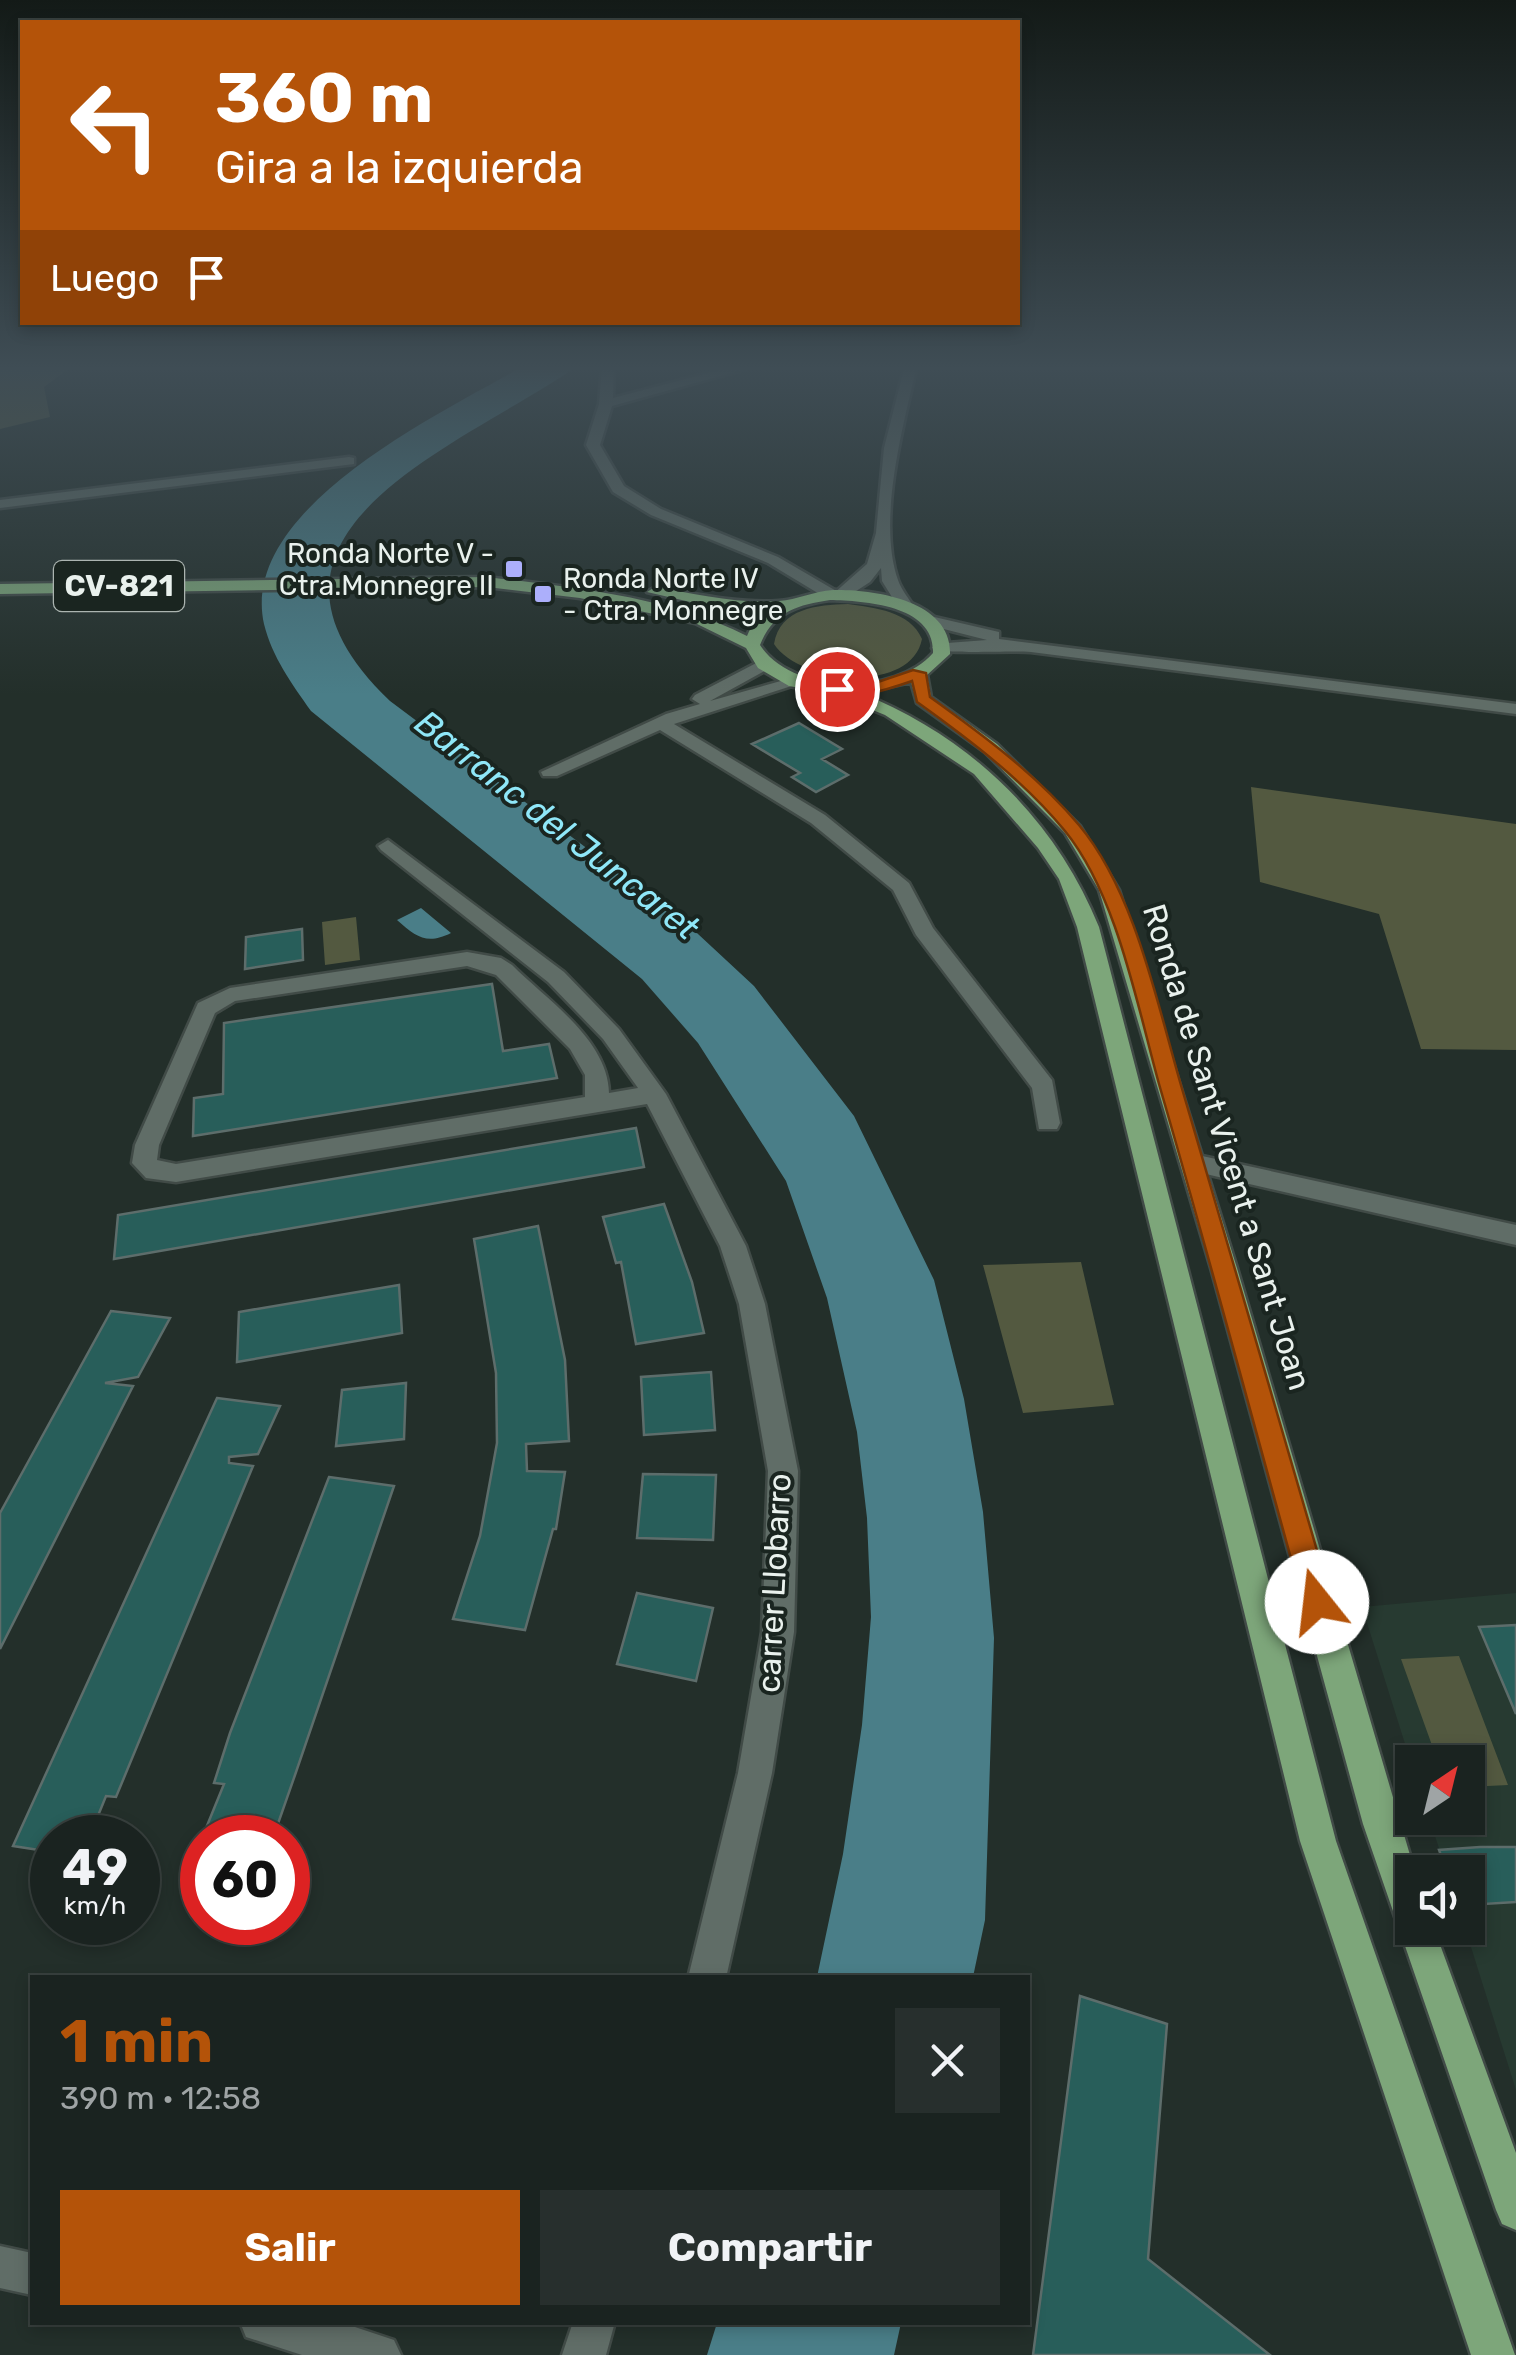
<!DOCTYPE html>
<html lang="es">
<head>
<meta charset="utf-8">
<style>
  :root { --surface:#1a2320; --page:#272f2d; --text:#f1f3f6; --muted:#9fa4a5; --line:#38403e; --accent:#b45309 }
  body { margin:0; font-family:Rubik,sans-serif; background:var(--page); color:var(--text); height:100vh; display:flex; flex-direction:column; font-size:38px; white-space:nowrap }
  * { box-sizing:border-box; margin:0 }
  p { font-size:32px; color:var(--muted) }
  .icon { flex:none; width:55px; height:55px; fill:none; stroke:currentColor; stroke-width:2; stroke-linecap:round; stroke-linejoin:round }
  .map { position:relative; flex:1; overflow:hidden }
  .panel { position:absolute; left:30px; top:1975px; width:1000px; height:350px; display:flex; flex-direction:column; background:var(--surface); border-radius:0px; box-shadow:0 5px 15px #0003,0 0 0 2px var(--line) }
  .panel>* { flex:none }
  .guide { position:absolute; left:20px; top:20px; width:1000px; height:305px; border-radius:0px; box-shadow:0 5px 15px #0003,0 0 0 2px var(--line); background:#b45309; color:#fff; overflow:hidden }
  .needle { width:65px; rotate:35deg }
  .fabs { position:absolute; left:1395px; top:1745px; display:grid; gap:20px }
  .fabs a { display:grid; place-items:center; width:90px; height:90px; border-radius:0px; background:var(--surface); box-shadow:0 5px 15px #0003,0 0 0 2px var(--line); font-size:50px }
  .speed { position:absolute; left:30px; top:1815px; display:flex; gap:20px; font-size:50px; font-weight:700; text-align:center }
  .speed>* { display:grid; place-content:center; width:130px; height:130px; border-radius:50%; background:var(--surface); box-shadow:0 5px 15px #0003,0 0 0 2px var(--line); line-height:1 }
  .speed small { font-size:25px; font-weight:400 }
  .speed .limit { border:15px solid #d22; background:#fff; color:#111 }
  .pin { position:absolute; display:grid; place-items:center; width:85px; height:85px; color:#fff; margin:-42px; border:5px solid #fff; border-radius:50%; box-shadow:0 2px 10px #0007 }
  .me { position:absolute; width:110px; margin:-55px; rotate:344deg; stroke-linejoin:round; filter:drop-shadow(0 0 8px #0008) }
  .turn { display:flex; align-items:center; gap:35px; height:210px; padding:0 30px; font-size:45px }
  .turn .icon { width:130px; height:130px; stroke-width:2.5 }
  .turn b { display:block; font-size:70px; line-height:85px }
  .then { display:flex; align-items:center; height:95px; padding:0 30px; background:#0003; gap:20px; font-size:38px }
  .round { display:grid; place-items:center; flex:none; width:105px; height:105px; border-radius:0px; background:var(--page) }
  .summary { display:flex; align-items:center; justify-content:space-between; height:170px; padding:0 30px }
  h1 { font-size:60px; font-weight:700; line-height:75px; color:var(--accent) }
  .action { display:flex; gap:20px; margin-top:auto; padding:20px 30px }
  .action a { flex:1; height:115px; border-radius:0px; background:var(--accent); color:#fff; font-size:40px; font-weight:700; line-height:115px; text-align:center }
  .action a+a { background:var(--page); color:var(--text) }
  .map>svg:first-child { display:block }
  .built { fill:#273a31 }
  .green { fill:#535940 }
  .water { fill:#4a7e88 }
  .building { fill:#285e5a; stroke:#5d6d6b; stroke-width:2.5 }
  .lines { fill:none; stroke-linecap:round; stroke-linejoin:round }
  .minor-casing { stroke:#414b47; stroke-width:5 }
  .tertiary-casing { stroke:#414b47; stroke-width:5 }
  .primary-casing { stroke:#414b47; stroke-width:5 }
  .minor { fill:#606d67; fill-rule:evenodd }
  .tertiary { fill:#606d67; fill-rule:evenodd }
  .primary { fill:#7da67a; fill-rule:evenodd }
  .route { fill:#b45309; stroke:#753606; stroke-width:2.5 }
  .poi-dot { fill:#acaffb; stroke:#1a2520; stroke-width:4 }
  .labels { text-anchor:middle; stroke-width:8; stroke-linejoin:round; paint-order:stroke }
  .far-poi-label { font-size:28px; fill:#e9f1ed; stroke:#1a2520; text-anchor:end }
  .shield { fill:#1a2520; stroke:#abb4b0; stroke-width:2.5 }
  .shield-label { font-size:30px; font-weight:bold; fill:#e9f1ed }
  .street-label { font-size:32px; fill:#e9f1ed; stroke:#1a2520 }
  .water-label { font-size:35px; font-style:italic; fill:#8fe7f8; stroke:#1a2520 }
</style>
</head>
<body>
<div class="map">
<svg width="1516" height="2355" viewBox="0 0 1516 2355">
  <rect width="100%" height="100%" fill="#232f2a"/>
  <path class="built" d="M1516,1593V2090L1465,1928L1468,1872H1447L1429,1818H1468V1762H1412V1766L1362,1607Z"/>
  <path class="green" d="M0,365H74L44,387L50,417L0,429Z
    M848,604C875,608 910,611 922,639C911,695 799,683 774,644C780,608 817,605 848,604Z
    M1251,787L1516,824V1050L1421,1049L1379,914L1260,882Z
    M356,917L360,960L325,965L322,922Z
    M1081,1262L1114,1405L1023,1413L983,1265Z
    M1459,1656L1508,1785L1468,1787V1762H1438L1401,1659Z"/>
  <path class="water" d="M525,365H579C464,446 214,532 390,701L684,921L754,986L854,1116L934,1280L964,1399L983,1512L994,1638L985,1920L973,1977H817L843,1854L862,1725L871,1617L867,1518L857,1432L827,1298L786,1181L698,1043L642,979L311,711C292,684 272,657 264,624C238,507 445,412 525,365Z
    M421,908L451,933C427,945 416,937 397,920Z
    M717,2323V2322L901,2323L894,2355H707Z"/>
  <path class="building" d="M799,723L842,749L822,759L848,775L816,792L792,777L800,773L752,744Z
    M302,929L303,960L245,969L246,937Z
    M492,984L503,1051L549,1044L557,1078L193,1136L194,1098L223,1094L224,1023Z
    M636,1128L644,1167L114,1259L118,1215Z
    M664,1204L692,1282L704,1333L636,1344L621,1262L616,1263L603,1217Z
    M538,1226L565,1360L569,1441L526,1444L527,1471L565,1472L556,1529H553L525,1630L453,1619L480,1536L497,1443L496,1373L474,1239Z
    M399,1285L402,1333L237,1362L239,1312Z
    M111,1311L170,1318L138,1377L105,1383L133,1386L0,1649V1513Z
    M711,1372L715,1430L644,1435L641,1377Z
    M406,1383L404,1439L336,1446L342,1390Z
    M217,1398L280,1406L258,1454L229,1457V1463L253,1466L116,1797L106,1796L89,1838H52V1852L13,1846Z
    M643,1474L716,1475L713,1540L637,1538Z
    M329,1477L394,1486L295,1775L273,1838H202L224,1784L214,1783L230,1733Z
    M637,1593L713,1608L696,1681L617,1664Z
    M1516,1625V1714L1479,1627Z
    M1480,1847H1516V1902L1484,1904L1477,1883L1468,1884V1872H1447L1439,1850Z
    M1080,1996L1167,2024L1148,2259L1270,2355H1033Z"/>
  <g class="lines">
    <g class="minor-casing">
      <path id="minor" d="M602,365H614L613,398L739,365H760L612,406L600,445L624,486L661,509L778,557L838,592V598H826L768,563L651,515L613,492L586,445L599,404Z
        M349,457L354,458V464L0,508V500Z
        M930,616L999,632V639L1516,704V714L1031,652C1011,650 942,655 932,648L934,644L987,640L924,624V618Z
        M764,659L770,660V668L710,701L795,677L804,682L674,724L825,815L909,883L933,928L1052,1080L1060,1123L1057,1129H1039L1032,1088L916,935L893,890L811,823L660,730L557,776H543L541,772L666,714L700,704L692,699L695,695Z
        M388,840L564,972L619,1029L666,1094L746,1246L765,1304L798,1471L794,1632L772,1773L726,1978H688L738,1773L762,1632L768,1471L739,1304L720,1246L647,1104L176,1182L146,1178L132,1163L135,1145L198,1003L230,988L467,952L501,958L512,965C547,1000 608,1040 609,1093L638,1088L603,1039L548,982L381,850L378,846ZM467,966L496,975L570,1049L585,1075V1097L176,1164L157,1160L159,1145L215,1013L235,1001Z
        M1193,1154L1516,1225V1245L1184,1169L1181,1163L1184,1157Z
        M0,2246L32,2253V2295L0,2288Z
        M240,2322H340L394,2340L401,2355H302L246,2337Z
        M573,2322H615L606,2355H562Z"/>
    </g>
    <g class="tertiary-casing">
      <path id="tertiary" d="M905,365H917C903,427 877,520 898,580C901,589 909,599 914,607L906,612L900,610L882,581L881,568L870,582L847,597L833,594L867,564L876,533L884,448Z"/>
    </g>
    <g class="primary-casing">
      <path id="primary" d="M487,577C575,588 667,596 747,636L754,620L767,610L712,607L647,592L655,587C695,594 738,604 779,601C797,600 814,591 833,590C873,589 952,600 950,654L927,675L931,697L997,744L1080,826L1119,890L1237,1268L1415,1872L1412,1928H1434L1516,2153V2230L1502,2224L1496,2210L1363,1824L1211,1268L1099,890L1065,833L985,752L917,703L911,682L861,693C970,737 1055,818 1099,927L1336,1841L1515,2355H1471L1300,1841L1077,927L1059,879L1038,848L974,774L885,715L833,694L789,686L758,668L746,648L695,623L580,598L487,587L0,594V584ZM830,600C865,601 935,605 933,653C895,697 792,694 760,645C773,612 797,605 830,600Z"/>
    </g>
    <use href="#minor" class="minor"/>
    <use href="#tertiary" class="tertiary"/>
    <use href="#primary" class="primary"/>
  </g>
  <linearGradient id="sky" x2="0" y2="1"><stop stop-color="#131a17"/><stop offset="0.53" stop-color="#3f4d55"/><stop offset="1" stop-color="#3f4d55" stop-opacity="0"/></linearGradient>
  <rect width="1516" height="695" fill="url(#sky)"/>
  <path class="route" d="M913,670L926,673L930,697C983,735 1037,775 1079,825C1136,893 1158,1008 1183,1092C1234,1262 1282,1432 1332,1602L1327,1611L1317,1615L1307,1611L1303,1602C1255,1429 1209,1256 1159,1084C1137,1005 1117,895 1065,831C1023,780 970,740 917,702L912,681C889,689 850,703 829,689L837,684L875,683Z"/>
  <g class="poi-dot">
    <rect x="504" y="559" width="20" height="20" rx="5"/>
    <rect x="533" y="584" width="20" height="20" rx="5"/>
  </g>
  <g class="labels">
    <g class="far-poi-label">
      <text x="494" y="563">Ronda Norte V -<tspan x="494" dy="32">Ctra.Monnegre II</tspan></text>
      <text x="563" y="588" text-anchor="start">Ronda Norte IV<tspan x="563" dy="32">- Ctra. Monnegre</tspan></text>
    </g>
    <rect class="shield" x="54" y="561" width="130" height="50" rx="8"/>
    <g class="shield-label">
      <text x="119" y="596">CV-821</text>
    </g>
    <g class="street-label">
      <text transform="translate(1227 1147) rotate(73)" y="11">Ronda de Sant Vicent a Sant Joan</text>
      <text transform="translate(774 1583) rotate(-87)" y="11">carrer Llobarro</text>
    </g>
    <g class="water-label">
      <text transform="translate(557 825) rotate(38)" y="12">Barranc del Juncaret</text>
    </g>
  </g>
</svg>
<div class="fabs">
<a><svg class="needle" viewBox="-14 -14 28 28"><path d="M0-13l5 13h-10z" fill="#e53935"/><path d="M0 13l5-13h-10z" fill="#9fa4a5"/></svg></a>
<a><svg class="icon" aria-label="sound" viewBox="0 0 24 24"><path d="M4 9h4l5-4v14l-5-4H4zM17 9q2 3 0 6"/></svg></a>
</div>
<div class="speed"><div>49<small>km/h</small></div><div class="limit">60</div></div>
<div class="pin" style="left:837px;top:689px;background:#d93025"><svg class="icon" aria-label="arrive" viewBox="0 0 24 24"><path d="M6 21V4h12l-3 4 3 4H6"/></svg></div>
<svg class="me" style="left:1317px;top:1602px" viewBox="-20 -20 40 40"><circle r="19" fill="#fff"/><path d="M0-13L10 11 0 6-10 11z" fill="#b45309"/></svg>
<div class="guide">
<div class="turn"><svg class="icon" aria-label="left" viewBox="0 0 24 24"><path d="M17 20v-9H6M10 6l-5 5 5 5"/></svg><div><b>360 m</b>Gira a la izquierda</div></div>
<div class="then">Luego<svg class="icon" aria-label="arrive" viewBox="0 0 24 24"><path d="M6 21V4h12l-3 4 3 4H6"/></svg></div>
</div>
<section class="panel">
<div class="summary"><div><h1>1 min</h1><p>390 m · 12:58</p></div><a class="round"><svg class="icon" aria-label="close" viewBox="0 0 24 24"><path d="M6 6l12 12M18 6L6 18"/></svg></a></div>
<div class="action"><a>Salir</a><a>Compartir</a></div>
</section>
</div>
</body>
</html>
